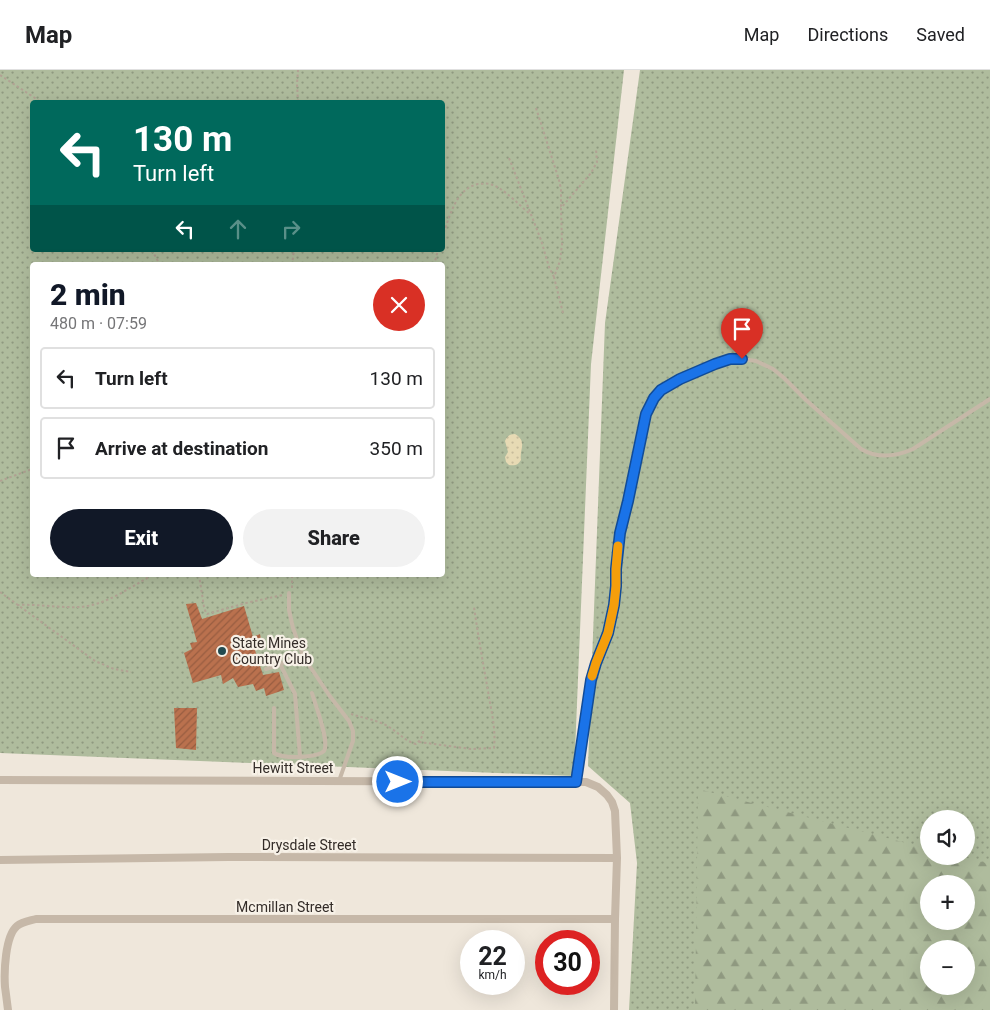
<!DOCTYPE html>
<html lang="en">
<head>
<meta charset="utf-8">
<style>
  :root { --surface:#fff; --page:#f2f2f2; --text:#202124; --muted:#757577; --line:#e0e0e0; --accent:#111827 }
  body { margin:0; font-family:Roboto,sans-serif; background:var(--page); color:var(--text); height:100vh; display:flex; flex-direction:column; font-size:19px; white-space:nowrap }
  * { box-sizing:border-box; margin:0 }
  p { font-size:16px; color:var(--muted) }
  .icon { flex:none; width:28px; height:28px; fill:none; stroke:currentColor; stroke-width:2; stroke-linecap:round; stroke-linejoin:round }
  .map { position:relative; flex:1; overflow:hidden }
  .details { position:absolute; left:30px; top:192px; width:415px; height:315px; display:flex; flex-direction:column; background:var(--surface); border-radius:5px; box-shadow:0 5px 20px #0002 }
  .details>* { flex:none }
  .top-card { position:absolute; left:30px; top:30px; width:415px; height:152px; border-radius:5px; box-shadow:0 5px 20px #0002; background:#00695c; color:#fff; overflow:hidden }
  .tools { position:absolute; left:920px; top:740px; display:grid; gap:10px }
  .tools a { display:grid; place-items:center; width:55px; height:55px; border-radius:50%; background:var(--surface); box-shadow:0 5px 20px #0002; font-size:25px }
  .speed { position:absolute; left:460px; top:860px; display:flex; gap:10px; font-size:25px; font-weight:700; text-align:center }
  .speed>* { display:grid; place-content:center; width:65px; height:65px; border-radius:50%; background:var(--surface); box-shadow:0 5px 20px #0002; line-height:1 }
  .speed small { font-size:12px; font-weight:400 }
  .speed .limit { border:8px solid #d22; background:#fff; color:#111 }
  .pin { position:absolute; display:grid; place-items:center; width:42px; height:42px; color:#fff; margin:-51px -21px; border-radius:50% 50% 50% 0; rotate:-45deg; box-shadow:0 0 5px #0007 }
  .pin .icon { rotate:45deg }
  .me { position:absolute; width:55px; margin:-28px; rotate:90deg; stroke-linejoin:round; filter:drop-shadow(0 0 4px #0008) }
  .turn { display:flex; align-items:center; gap:18px; height:105px; padding:0 20px; font-size:22px }
  .turn .icon { width:65px; height:65px; stroke-width:2.5 }
  .turn b { display:block; font-size:35px; line-height:42px }
  .lanes { display:flex; align-items:center; height:48px; padding:0 20px; background:#0003; justify-content:center; gap:25px; direction:ltr }
  .lanes .off { opacity:.35 }
  .round { display:grid; place-items:center; flex:none; width:52px; height:52px; border-radius:26px; background:var(--page) }
  .headline { display:flex; align-items:center; justify-content:space-between; height:85px; padding:0 20px }
  h1 { font-size:30px; font-weight:800; line-height:38px; color:var(--accent) }
  .action { display:flex; gap:10px; margin-top:auto; padding:10px 20px }
  .action a { flex:1; height:58px; border-radius:30px; background:var(--accent); color:#fff; font-size:20px; font-weight:800; line-height:58px; text-align:center }
  .action a+a { background:var(--page); color:var(--text) }
  ul { padding:0; list-style:none }
  li { display:flex; align-items:center; gap:15px; height:62px; margin:0 10px 8px; padding:0 10px; border:2px solid var(--line); border-radius:5px }
  li div { flex:1 }
  li b { display:block; font-size:19px }
  li em { font-style:normal }
  header { display:flex; align-items:center; gap:30px; box-sizing:border-box; height:70px; padding:0 25px; background:var(--surface); border-bottom:1px solid var(--line) }
  header strong { font-size:24px }
  nav { display:flex; gap:28px; margin-inline-start:auto; font-size:18px }
  .map>svg:first-child { display:block }
  .grass { fill:url(#grass-dots); fill-rule:evenodd }
  .forest { fill:url(#forest-firs); fill-rule:evenodd }
  .sand { fill:url(#sand-dots) }
  .building { fill:url(#building-hatch) }
  .lines { fill:none; stroke-linecap:round; stroke-linejoin:round }
  .path { stroke:#b1a293; stroke-width:2; stroke-dasharray:2.5 2.5; stroke-linecap:butt }
  .service { stroke:#c6b8a8; stroke-width:4 }
  .minor { stroke:#c6b8a8; stroke-width:8 }
  .route-casing { stroke:#114b97; stroke-width:12 }
  .route { stroke:#1a73e8; stroke-width:9 }
  .slow { stroke:#f59e0b; stroke-width:9 }
  .poi-dot { fill:#214a50; stroke:#f7f1e7; stroke-width:2 }
  .labels { text-anchor:middle; stroke-width:4.5; stroke-linejoin:round; paint-order:stroke }
  .poi-label { font-size:14px; fill:#332c28; stroke:#f7f1e7; text-anchor:start }
  .street-label { font-size:14px; fill:#332c28; stroke:#f7f1e7 }
</style>
</head>
<body>
<header>
<strong>Map</strong>
<nav><a>Map</a><a>Directions</a><a>Saved</a></nav>
</header>
<div class="map">
<svg width="990" height="940" viewBox="0 0 990 940">
  <defs>
    <pattern id="grass-dots" width="8" height="8" patternUnits="userSpaceOnUse" patternTransform="scale(1.25)"><rect width="8" height="8" fill="#afbc9d"/><path d="M2 2h.1M6 6h.1" fill="none" stroke="#8f9980" stroke-width="1.8" stroke-linecap="round"/></pattern>
    <pattern id="forest-firs" width="22" height="20" patternUnits="userSpaceOnUse" patternTransform="scale(1.25)"><rect width="22" height="20" fill="#afbc9d"/><path d="M5 1l3.5 6h-7zM16 11l3.5 6h-7z" fill="#8f9980"/></pattern>
    <pattern id="sand-dots" width="8" height="8" patternUnits="userSpaceOnUse" patternTransform="scale(1.25)"><rect width="8" height="8" fill="#e7dab4"/><path d="M2 2h.1M6 6h.1" fill="none" stroke="#c7bb9b" stroke-width="1.8" stroke-linecap="round"/></pattern>
    <pattern id="building-hatch" width="6" height="6" patternUnits="userSpaceOnUse" patternTransform="scale(1.25)"><rect width="6" height="6" fill="#ba714e"/><path d="M-1 1l2-2M0 6l6-6M5 7l2-2" fill="none" stroke="#985d41"/></pattern>
  </defs>
  <rect width="100%" height="100%" fill="#efe7db"/>
  <path class="grass" d="M0,0H624L591,294L574,706L0,683ZM32,32H442V180H32ZM32,195H442V505H32Z
    M640,0H990V940H629L637,793L630,733L588,696L605,253ZM929,749H966V786H929ZM929,814H966V851H929ZM929,879H966V916H929Z"/>
  <path class="forest" d="M698,719L929,779V786H959L990,794V940H695ZM929,814H966V851H929ZM929,879H966V916H929Z"/>
  <path class="sand" d="M515,364C528,372 519,379 521,390C518,395 515,396 509,395L506,392L505,387L508,382L505,371C507,366 510,364 515,364Z"/>
  <path class="building" d="M196,533L202,549L244,536L253,567L260,564L262,575L254,577L263,605L279,602L284,620L266,626L264,618L256,621L253,614L238,617L233,608L223,614L221,605L193,613L184,583L192,579L190,573L197,572L186,534Z
    M174,638H197L196,680L176,678Z"/>
  <g class="lines">
    <path class="path" d="M0,5L35,28L40,32
      M298,32L297,14L298,0
      M536,38L559,110L561,119V138
      M509,88L541,170L549,197L554,207
      M442,167C450,147 455,119 478,114C482,114 486,113 490,114C504,118 519,135 531,145
      M152,180L160,195
      M292,195L294,180
      M434,195L438,180
      M563,243L554,207L560,191L562,174L561,138L591,103L597,92L596,79
      M0,411L32,399
      M199,505L204,537L206,543L207,544L246,533L283,525
      M292,518V505
      M0,522L95,591L114,599L131,602
      M17,535C38,534 60,538 80,537C105,535 128,519 149,507
      M351,644C363,648 378,650 389,657C399,663 405,671 416,674L421,669L424,659
      M419,672L471,679L494,678C496,657 491,641 488,621C483,593 478,565 474,537"/>
    <path class="service" d="M289,523V540L293,558L303,586L329,625L349,651L353,661V671L339,711
      M280,594L295,624L300,687
      M266,599L303,586
      M274,638V683C281,688 293,687 301,687C308,686 320,686 324,681C330,672 315,634 312,623
      M576,712L591,611L596,593L608,563L614,535L616,516L615,499L620,463L628,431L646,343L654,328L661,320L681,309L715,293L730,289H742L756,291L773,299L784,308L806,330L861,379C878,389 895,387 913,379L990,329"/>
    <path class="minor" d="M0,710L586,712L598,717L607,725L612,732L615,741L617,788L615,849L614,940
      M0,790L228,787L617,788
      M8,940C7,932 6,924 5,917C4,902 5,866 17,856C22,852 29,851 36,849H615"/>
  </g>
  <g class="lines">
    <g class="route-casing">
      <path id="route" d="M398,712H576L591,610L596,593L608,563L614,535L616,516V499L620,463L628,431L646,344L654,328L661,320L680,309L715,294L730,289H742"/>
    </g>
    <use href="#route" class="route"/>
    <path class="slow" d="M592,606L596,593L608,563L614,535L616,516V499L618,476"/>
  </g>
  <circle class="poi-dot" cx="222" cy="581" r="5"/>
  <g class="labels">
    <g class="poi-label">
      <text x="232" y="578">State Mines<tspan x="232" dy="16">Country Club</tspan></text>
    </g>
    <g class="street-label">
      <text x="293" y="703">Hewitt Street</text>
      <text x="309" y="780">Drysdale Street</text>
      <text x="285" y="842">Mcmillan Street</text>
    </g>
  </g>
</svg>
<div class="tools">
<a><svg class="icon" aria-label="sound" viewBox="0 0 24 24"><path d="M4 9h4l5-4v14l-5-4H4zM17 9q2 3 0 6"/></svg></a>
<a>+</a>
<a>−</a>
</div>
<div class="speed"><div>22<small>km/h</small></div><div class="limit">30</div></div>
<div class="pin" style="left:742px;top:289px;background:#d93025"><svg class="icon" aria-label="arrive" viewBox="0 0 24 24"><path d="M6 21V4h12l-3 4 3 4H6"/></svg></div>
<svg class="me" style="left:398px;top:712px" viewBox="-20 -20 40 40"><circle r="17" fill="#1a73e8" stroke="#fff" stroke-width="3"/><path d="M0-11L8 9 0 5-8 9z" fill="#fff"/></svg>
<div class="top-card">
<div class="turn"><svg class="icon" aria-label="left" viewBox="0 0 24 24"><path d="M17 20v-9H6M10 6l-5 5 5 5"/></svg><div><b>130 m</b>Turn left</div></div>
<div class="lanes"><svg class="icon" aria-label="left" viewBox="0 0 24 24"><path d="M17 20v-9H6M10 6l-5 5 5 5"/></svg><svg class="icon off" aria-label="ahead" viewBox="0 0 24 24"><path d="M12 20V5M6 11l6-6 6 6"/></svg><svg class="icon off" aria-label="right" viewBox="0 0 24 24"><path d="M7 20v-9h11M14 6l5 5-5 5"/></svg></div>
</div>
<section class="details">
<div class="headline"><div><h1>2 min</h1><p>480 m · 07:59</p></div><a class="round" style="background:#d93025;color:#fff"><svg class="icon" aria-label="close" viewBox="0 0 24 24"><path d="M6 6l12 12M18 6L6 18"/></svg></a></div>
<ul>
<li><svg class="icon" aria-label="left" viewBox="0 0 24 24"><path d="M17 20v-9H6M10 6l-5 5 5 5"/></svg><div><b>Turn left</b></div><em>130 m</em></li>
<li><svg class="icon" aria-label="arrive" viewBox="0 0 24 24"><path d="M6 21V4h12l-3 4 3 4H6"/></svg><div><b>Arrive at destination</b></div><em>350 m</em></li>
</ul>
<div class="action"><a>Exit</a><a>Share</a></div>
</section>
</div>
</body>
</html>
